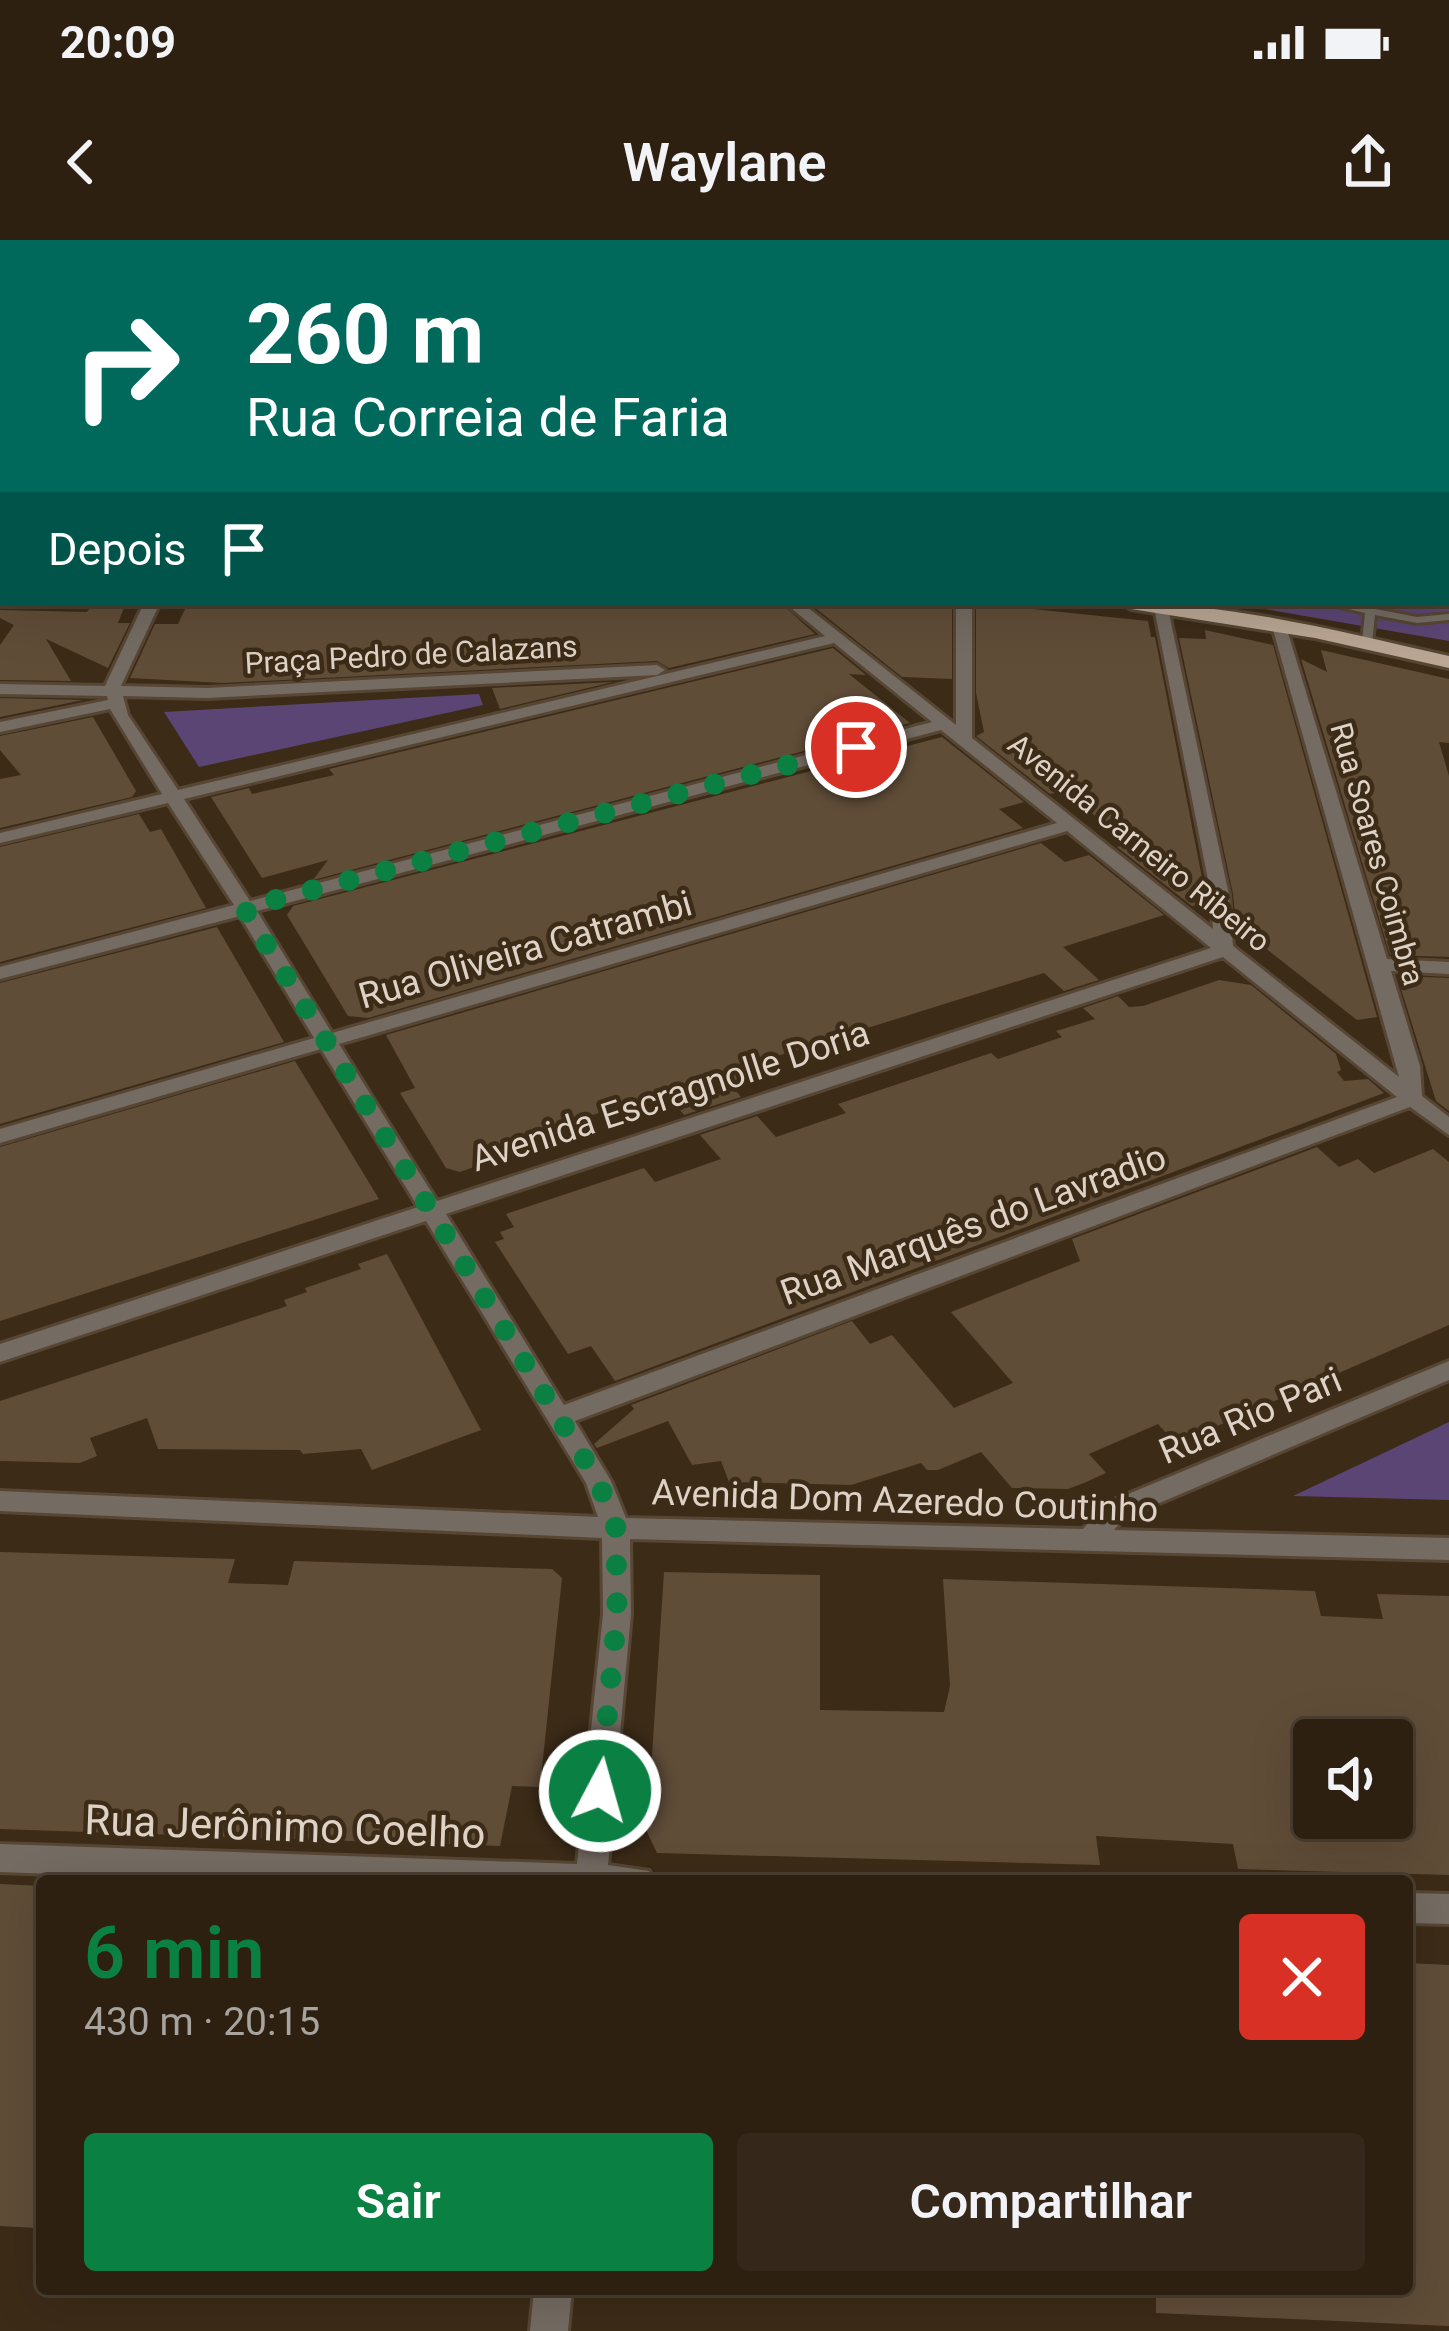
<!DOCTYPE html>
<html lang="pt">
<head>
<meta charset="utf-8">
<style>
  :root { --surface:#2d2011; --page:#35281a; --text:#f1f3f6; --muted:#a7a39f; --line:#483e31; --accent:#0b8043 }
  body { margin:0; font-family:Roboto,sans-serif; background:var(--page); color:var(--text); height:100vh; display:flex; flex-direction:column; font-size:45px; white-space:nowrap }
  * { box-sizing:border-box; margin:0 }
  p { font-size:39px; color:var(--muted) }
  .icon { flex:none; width:66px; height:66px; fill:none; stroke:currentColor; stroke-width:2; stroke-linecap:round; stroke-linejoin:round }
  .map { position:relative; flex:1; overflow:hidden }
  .panel { position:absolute; left:36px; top:1635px; width:1377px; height:420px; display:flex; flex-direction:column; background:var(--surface); border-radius:12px; box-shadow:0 12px 48px #0002,0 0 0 3px var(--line) }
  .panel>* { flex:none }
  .guide { position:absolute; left:0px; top:0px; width:1449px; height:366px; box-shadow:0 12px 48px #0002,0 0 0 3px var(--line); background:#00695c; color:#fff; overflow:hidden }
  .buttons { position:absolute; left:1293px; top:1479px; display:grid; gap:24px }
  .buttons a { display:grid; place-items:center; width:120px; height:120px; border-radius:12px; background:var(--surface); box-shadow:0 12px 48px #0002,0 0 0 3px var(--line); font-size:60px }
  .pin { position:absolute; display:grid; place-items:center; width:102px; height:102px; color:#fff; margin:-51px; border:6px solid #fff; border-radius:50%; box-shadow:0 3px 12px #0007 }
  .me { position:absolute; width:132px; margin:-66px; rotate:6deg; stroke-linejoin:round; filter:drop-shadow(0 0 9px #0008) }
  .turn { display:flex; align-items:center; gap:42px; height:252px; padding:0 48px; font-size:54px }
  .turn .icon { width:156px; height:156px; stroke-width:2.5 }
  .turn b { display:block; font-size:84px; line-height:102px }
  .then { display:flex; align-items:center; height:114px; padding:0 48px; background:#0003; gap:24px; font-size:45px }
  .round { display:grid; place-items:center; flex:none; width:126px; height:126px; border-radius:12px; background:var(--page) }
  .head { display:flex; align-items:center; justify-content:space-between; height:204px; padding:0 48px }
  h1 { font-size:72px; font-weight:600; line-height:90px; color:var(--accent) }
  .action { display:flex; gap:24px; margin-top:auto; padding:24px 48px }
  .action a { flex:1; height:138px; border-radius:12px; background:var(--accent); color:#fff; font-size:48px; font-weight:600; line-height:138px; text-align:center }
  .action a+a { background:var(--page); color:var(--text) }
  .status { display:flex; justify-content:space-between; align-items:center; height:84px; padding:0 60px; background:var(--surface); direction:ltr }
  .status svg { height:33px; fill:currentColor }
  header { display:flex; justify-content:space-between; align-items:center; height:156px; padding:0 48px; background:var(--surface); font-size:54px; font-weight:600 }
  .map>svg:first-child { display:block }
  .green { fill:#5b4574 }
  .building { fill:#604d38; fill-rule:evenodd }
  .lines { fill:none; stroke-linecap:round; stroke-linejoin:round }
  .lane-casing { stroke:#564633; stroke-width:6 }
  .street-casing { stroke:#564633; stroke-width:6 }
  .primary-casing { stroke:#564633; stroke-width:6 }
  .path { stroke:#796a59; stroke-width:3; stroke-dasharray:4.5 4.5; stroke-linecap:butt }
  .lane { fill:#746b62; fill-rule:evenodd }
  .street { fill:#746b62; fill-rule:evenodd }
  .primary { fill:#b9a693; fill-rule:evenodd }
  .route { stroke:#0b8043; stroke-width:21; stroke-dasharray:0 37.8 }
  .labels { text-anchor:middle; stroke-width:9; stroke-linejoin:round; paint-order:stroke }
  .far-street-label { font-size:30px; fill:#ded2c6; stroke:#3c2b17 }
  .street-label { font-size:36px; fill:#ded2c6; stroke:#3c2b17 }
  .near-street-label { font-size:42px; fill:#ded2c6; stroke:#3c2b17 }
</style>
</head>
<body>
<div class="status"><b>20:09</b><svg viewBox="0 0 49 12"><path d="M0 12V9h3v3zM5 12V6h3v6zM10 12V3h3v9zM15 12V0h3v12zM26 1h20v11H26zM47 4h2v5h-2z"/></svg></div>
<header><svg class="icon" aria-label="back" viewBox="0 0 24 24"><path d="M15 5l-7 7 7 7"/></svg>Waylane<svg class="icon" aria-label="share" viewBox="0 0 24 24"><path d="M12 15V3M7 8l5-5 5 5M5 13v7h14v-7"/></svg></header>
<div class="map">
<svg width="1449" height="2091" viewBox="0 0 1449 2091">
  <rect width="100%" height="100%" fill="#3c2b17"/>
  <path class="green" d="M0,0H1449V401L1230,363H1446V3H3V329Z
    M479,454L483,465L199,527L164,472Z
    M1449,1182V1260L1293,1256Z"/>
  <path class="building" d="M292,363H781L815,394L669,428L657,421L224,443L130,438L155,384H178L186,367Z
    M809,363H952V439L902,437Z
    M976,363L1148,381L1151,397H1155L1207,663L1192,666L1117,607L1130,603L1063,551L1050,554L976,496L984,492L976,453Z
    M92,365H125L118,383H130L108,428L46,399L71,441L0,440V405L14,385L0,378V370L87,372Z
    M1205,390L1273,405L1377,777L1357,780L1236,685L1233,654L1179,398L1206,399Z
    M833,408L866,435L849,434L910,483L313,640L328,620L262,638L211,557L249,548L252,554L334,535L329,529Z
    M1321,410L1449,439V503L1439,502L1449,536V717L1390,715L1301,419L1327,432Z
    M613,442L500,469L492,448Z
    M0,458L83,460L0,477Z
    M93,477L136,551L132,557L0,588V539L21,535L0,510V496Z
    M942,497L1024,562L999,569L1023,588L368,778L348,776L287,675L293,666Z
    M139,574L150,592L161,589L206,668L0,722V607Z
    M1041,603L1065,622L1089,615L1164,675L1063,707L1099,740L1064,751L1044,733L771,818L781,829L730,844L741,857L684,875L674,863L654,869L646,859L634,861L560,886L565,894L460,932L446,928L400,853L415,848L386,795Z
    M217,687L284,802L0,884V743Z
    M1397,736L1449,738V871L1436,861Z
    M1219,740L1251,745L1336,814L1341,830L1337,832L1344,841L1368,839L1384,853L615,1141L591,1106L568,1114L495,1002L504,999L500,992L514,987L506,974L644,928L655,942L721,919L700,895L757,876L776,897L846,873L838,864L991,813L998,819L1062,797L1056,791L1095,779L1083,768L1118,756L1129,767L1143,766Z
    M295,821L379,959L0,1081V907Z
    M1317,907L1339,927L1358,919L1374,933L1433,909L1449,922V1085L1176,1204L1158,1184L1089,1214L1106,1233L1084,1243L1068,1249L1012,1248L981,1212L938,1230H927L921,1223L851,1245L729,1242L721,1221L692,1225L668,1181L597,1208L594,1204L634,1169L631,1165L852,1081L870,1104L892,1095L954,1168L1013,1143L951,1072L1080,1021L1072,999Z
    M387,1014L481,1190L372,1230L361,1209L303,1214L300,1210L158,1209L147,1178L90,1198L97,1216L80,1223L0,1221V1161L287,1066L284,1060L307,1052L305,1048L361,1029L358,1024Z
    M0,1312L235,1319L228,1343L288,1345L294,1321L552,1329L562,1338L540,1547L512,1546L500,1606L0,1589Z
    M664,1332L820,1335V1470L944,1472L950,1446L943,1339L1315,1351L1321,1376L1383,1379L1377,1354L1449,1356V1635L1238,1629L1233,1604L1096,1596L1100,1625L657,1613L647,1592ZM1314,1500H1392V1578H1314Z
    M0,1644L42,1646V1970L37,1988L0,1986Z
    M1407,1723L1449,1725V2086L1156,2073V2049H1407Z"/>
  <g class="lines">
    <g class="lane-casing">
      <path id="lane" d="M1446,193H1449V199H1446Z
        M1323,363H1344L1417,377L1449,374V380L1417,383L1375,375L1372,403L1367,406L1362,403L1365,373Z"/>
    </g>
    <g class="street-casing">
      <path id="street" d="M144,363H160L121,446L207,448L657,425L665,430L657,435L207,458L123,456L128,475L178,550L825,396L785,363H802L956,485V363H972V498L1213,689L1211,655L1154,367L1167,364L1229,655L1233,706L1399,837L1272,386L1285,383L1387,719L1449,722V734L1391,731L1420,826L1422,856L1449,877V895L1410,867L575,1181L611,1241L626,1278L1083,1289L1104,1264L1449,1121V1140L1124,1278L1114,1290L1449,1298V1320L630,1299L631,1374L608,1625L649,1631L654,1641H237L0,1632V1604L577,1624L603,1374L602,1298L0,1271V1251L598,1277L586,1243L426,981L0,1122V1104L418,967L321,809L0,903V889L314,798L240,676L0,739V727L234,665L168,563L0,603V593L162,554L110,469L0,492V482L108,460L107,456L0,454V444L105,446ZM834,403L932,482L250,661L184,559ZM941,490L1057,583L332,793L257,671ZM1067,591L1211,708L437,961L339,804ZM1223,717L1397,857L564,1165L446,974Z
        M1407,1653L1449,1654V1684L1407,1683Z
        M534,2049H572L568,2091H530Z"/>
    </g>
    <g class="primary-casing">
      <path id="primary" d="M0,341H3V353H0Z
        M1122,363C1232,363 1342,392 1449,416V428L1315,398L1131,369Z"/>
    </g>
    <path class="path" d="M1014,0L1032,3
      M1403,3L1410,0"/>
    <use href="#lane" class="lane"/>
    <use href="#street" class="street"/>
    <use href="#primary" class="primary"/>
  </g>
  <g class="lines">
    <path class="route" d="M600,1551L617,1374L616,1288L598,1241L244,668L856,507"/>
  </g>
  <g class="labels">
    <g class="far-street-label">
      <text transform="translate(411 415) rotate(-3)" y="10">Praça Pedro de Calazans</text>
      <text transform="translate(1139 603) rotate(39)" y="10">Avenida Carneiro Ribeiro</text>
      <text transform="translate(1377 614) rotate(74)" y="10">Rua Soares Coimbra</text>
    </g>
    <g class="street-label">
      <text transform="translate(525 709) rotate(-16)" y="13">Rua Oliveira Catrambi</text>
      <text transform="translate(670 855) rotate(-18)" y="13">Avenida Escragnolle Doria</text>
      <text transform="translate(973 984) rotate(-20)" y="13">Rua Marquês do Lavradio</text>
      <text transform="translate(1250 1175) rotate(-23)" y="13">Rua Rio Pari</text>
      <text transform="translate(905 1260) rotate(2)" y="13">Avenida Dom Azeredo Coutinho</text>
    </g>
    <g class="near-street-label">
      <text transform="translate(285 1586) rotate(2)" y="15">Rua Jerônimo Coelho</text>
    </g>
  </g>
</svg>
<div class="buttons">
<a><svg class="icon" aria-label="sound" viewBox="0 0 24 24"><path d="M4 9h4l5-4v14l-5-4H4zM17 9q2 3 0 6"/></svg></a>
</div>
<div class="pin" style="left:856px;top:507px;background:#d93025"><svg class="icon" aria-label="arrive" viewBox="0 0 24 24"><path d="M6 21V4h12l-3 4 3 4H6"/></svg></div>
<svg class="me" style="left:600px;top:1551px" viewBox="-20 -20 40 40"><circle r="17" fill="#0b8043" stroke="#fff" stroke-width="3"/><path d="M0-11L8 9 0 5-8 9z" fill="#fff"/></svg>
<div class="guide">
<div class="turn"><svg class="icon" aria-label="right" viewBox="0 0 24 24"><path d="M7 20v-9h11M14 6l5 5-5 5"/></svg><div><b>260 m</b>Rua Correia de Faria</div></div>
<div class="then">Depois<svg class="icon" aria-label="arrive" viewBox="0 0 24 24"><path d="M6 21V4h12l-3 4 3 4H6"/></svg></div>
</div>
<section class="panel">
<div class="head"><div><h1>6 min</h1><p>430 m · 20:15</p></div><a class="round" style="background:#d93025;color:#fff"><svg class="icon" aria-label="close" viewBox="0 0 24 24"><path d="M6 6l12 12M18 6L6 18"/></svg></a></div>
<div class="action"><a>Sair</a><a>Compartilhar</a></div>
</section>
</div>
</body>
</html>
